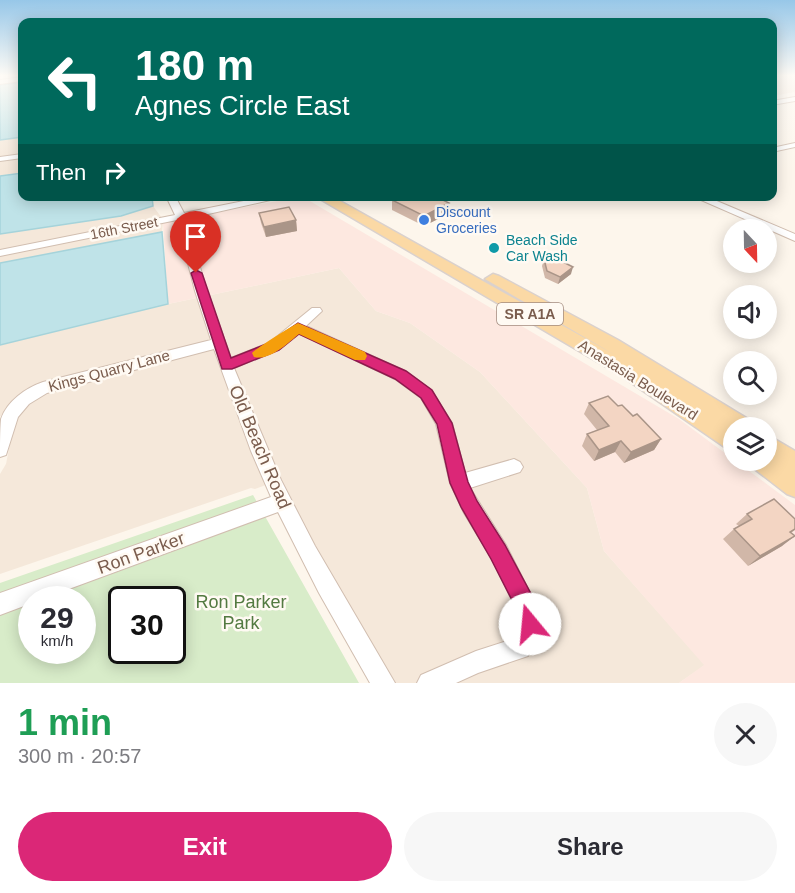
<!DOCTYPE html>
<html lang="en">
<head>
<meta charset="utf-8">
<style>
  :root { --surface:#fff; --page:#f7f7f7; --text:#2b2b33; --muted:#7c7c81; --accent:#db2777 }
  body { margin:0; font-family:Helvetica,sans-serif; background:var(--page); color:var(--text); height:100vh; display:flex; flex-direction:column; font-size:22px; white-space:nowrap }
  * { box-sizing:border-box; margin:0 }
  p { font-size:20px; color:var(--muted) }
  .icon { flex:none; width:33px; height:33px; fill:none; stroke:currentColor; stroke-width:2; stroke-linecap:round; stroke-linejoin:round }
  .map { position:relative; height:683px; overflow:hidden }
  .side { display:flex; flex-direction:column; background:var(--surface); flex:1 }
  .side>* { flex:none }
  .guide { position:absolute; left:18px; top:18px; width:759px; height:183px; border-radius:12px; box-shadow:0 3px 15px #0003; background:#00695c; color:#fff; overflow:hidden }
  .needle { width:39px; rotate:158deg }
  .tools { position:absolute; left:723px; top:219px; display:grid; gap:12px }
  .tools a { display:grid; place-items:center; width:54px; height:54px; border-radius:50%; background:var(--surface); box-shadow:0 3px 15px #0003; font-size:30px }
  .speed { position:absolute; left:18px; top:586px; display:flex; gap:12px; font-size:30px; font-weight:700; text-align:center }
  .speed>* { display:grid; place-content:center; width:78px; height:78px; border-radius:50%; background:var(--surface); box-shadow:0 3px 15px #0003; line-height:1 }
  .speed small { font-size:15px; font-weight:400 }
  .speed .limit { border:3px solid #111; border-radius:9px; background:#fff; color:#111 }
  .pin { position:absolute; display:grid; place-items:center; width:51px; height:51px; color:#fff; margin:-62px -26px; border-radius:50% 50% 50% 0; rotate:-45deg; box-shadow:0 0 6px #0007 }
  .pin .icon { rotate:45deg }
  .me { position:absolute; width:66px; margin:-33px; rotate:343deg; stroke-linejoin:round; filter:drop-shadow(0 0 4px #0008) }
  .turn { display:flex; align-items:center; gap:21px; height:126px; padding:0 18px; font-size:27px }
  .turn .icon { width:78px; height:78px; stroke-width:2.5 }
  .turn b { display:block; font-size:42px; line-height:51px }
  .then { display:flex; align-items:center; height:57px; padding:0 18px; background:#0003; gap:12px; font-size:22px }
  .round { display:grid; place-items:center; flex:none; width:63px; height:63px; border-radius:32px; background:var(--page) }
  .overview { display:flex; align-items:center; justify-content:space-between; height:102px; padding:0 18px }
  h1 { font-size:36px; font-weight:600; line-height:45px; color:#1e9e55 }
  .primary-button { display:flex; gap:12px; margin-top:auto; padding:12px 18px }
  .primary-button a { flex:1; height:69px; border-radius:36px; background:var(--accent); color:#fff; font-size:24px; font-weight:600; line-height:69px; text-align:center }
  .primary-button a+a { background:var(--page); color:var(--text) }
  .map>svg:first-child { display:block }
  .residential { fill:#f5e8da }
  .commercial { fill:#fde8e0 }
  .green { fill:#d8ecc9; fill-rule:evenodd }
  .water { fill:#bfe3e8; stroke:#a5d3da; stroke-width:1.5 }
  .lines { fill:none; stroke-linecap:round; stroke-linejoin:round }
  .minor-casing { stroke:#d1beb0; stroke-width:2 }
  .major-casing { stroke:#dad1cd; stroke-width:3 }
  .minor { fill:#fff; fill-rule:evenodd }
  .major { fill:#fbd9a5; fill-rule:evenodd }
  .wall { fill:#d1b7a8 }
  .shaded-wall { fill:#aa9588 }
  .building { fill:#f3d5c3; stroke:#aa9588; stroke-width:1.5 }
  .route { fill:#db2777; stroke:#8e194d; stroke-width:1.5 }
  .slow { fill:#f59e0b }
  .shop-dot { fill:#3f7fe0; stroke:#fffaf3; stroke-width:2 }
  .culture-dot { fill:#0f9aa8; stroke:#fffaf3; stroke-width:2 }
  .labels { text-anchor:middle; stroke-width:5; stroke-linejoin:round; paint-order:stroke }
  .far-shop-label { font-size:14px; fill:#366cbe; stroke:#fffaf3; text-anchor:start }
  .far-street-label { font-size:14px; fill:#7a5c4d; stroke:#fffaf3 }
  .far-culture-label { font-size:14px; fill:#0d838f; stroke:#fffaf3; text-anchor:start }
  .shield { fill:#fffaf3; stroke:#a28b7f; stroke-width:1.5 }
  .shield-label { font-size:14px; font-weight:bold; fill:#7a5c4d }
  .street-label { font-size:15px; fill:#7a5c4d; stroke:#fffaf3 }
  .near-street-label { font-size:18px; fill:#7a5c4d; stroke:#fffaf3 }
  .near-park-label { font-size:18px; fill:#537a41; stroke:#fffaf3 }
</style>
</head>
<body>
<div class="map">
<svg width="795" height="683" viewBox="0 0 795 683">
  <rect width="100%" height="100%" fill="#fdf6ec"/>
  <path class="residential" d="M773,76H795V92L773,96Z
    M22,137V173L0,176V140Z
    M153,206L162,218L0,250V234L121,216Z
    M163,223L162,232L0,263V256Z
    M339,268L376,311L410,323L480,372L587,488L604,551L705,665L679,683H385L271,483L255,489L251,488L0,574V474L6,464L15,418L19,411L43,394L227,346L225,336L41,383L16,398L0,417V345L168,304Z"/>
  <path class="commercial" d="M298,197H303L679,419L795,505V683H679L704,665L604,551L587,488L480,372L410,323L376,311L339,268L168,304L163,223Z"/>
  <path class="green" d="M253,495L359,683H0V583ZM32,600H82V651H32ZM122,600H172V651H122Z"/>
  <path class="water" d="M22,82V137L0,140V85Z
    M22,173V196L152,197L153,206L121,216L0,234V176Z
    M162,232L168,304L0,345V263Z"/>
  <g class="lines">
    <g class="minor-casing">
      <path id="minor" d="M22,77V81L0,84V80Z
        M795,97V101L772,105V101Z
        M795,143V147L772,152V148Z
        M22,154V158L0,161V157Z
        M166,196H175L184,213L268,196H288L186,219L207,291L231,358L269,343L312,308H320L322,311L306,326L405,371L431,390L452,423L465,473L514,459L520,462L523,467L520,472L470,488L506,545L539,611L541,624L537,639L528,656L478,673L456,683H417L421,675L476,651L513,639L519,624L518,612L492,559L464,513L450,483L436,424L421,398L395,379L298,333L279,349L234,368L281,480L315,546L395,683H370L319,593L278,512L39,600H32V603L0,615V593L271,497L251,451L214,349L47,393L29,404L18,417L6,455L0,457C0,446 0,430 1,419C7,401 26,388 43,382L211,340L195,291L177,220L0,256V250L175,215Z
        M692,196H705L795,234V241Z"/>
    </g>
    <g class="major-casing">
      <path id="major" d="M315,196H331L615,355L485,279L493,274L499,276L618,340L753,422L755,428H734V450L726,448L620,375Z
        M766,434L795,451V497L787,494L752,467L749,460H766Z"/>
    </g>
    <use href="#minor" class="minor"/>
    <use href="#major" class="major"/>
  </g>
  <path class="wall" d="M392,200H422L449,203L448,214L424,226L392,210Z
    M259,213L296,220L297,231L266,237L261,223Z
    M544,259L571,274L558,284L545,278L542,266Z
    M589,403L618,406L633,416L661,439L654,450L624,463L615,452L594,461L582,446L587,434L597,430L584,414Z
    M747,514L795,519V530L791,533L782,546L748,566L723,539L734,529L739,526L736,524Z"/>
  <path class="shaded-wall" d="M449,203L448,214L424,226V216Z
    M296,220L297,231L266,237L264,227Z
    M573,267L571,274L558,284L560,277Z
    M661,439L654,450L624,463L631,452Z
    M621,441L615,452L594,461L599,450Z
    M795,536L782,546L748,566L760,556Z"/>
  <path class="building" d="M399,196H415L422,200L430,196H435L449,203L424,216L392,200Z
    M289,207L296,220L264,227L259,213Z
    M549,255L573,267L560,277L547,271L544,259Z
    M608,396L618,406L622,405L633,416L637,414L661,439L631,452L621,441L599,450L587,434L609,426L589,403Z
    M774,499L795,519V529L790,532L795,536L760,556L734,529L752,519L747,514Z"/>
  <linearGradient id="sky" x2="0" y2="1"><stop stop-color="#97c7e8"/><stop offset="0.44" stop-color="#fefbf6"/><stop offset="1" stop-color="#fefbf6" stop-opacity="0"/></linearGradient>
  <rect width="795" height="172" fill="url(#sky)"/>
  <path class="route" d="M196,270L202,273L231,358L269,343L298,323L406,371L432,390L452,423L468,482L477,501L505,545L536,603L540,624L537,632L530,635L522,632L518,612L491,559L461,507L450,483L437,424L421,398L395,379L299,334L279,350L232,369H222L191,273Z"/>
  <path class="slow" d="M298,323L365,352L367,356L365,360H355L299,334C288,343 270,361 254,357L252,353C254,350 293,325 298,323Z"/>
  <circle class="shop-dot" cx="424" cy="220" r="6"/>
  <circle class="culture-dot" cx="494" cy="248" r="6"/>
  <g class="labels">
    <g class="far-shop-label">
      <text x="436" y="217">Discount<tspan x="436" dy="16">Groceries</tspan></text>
    </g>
    <g class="far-street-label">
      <text transform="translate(124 228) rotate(-11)" y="5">16th Street</text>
    </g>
    <g class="far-culture-label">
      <text x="506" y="245">Beach Side<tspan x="506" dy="16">Car Wash</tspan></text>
    </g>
    <rect class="shield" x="497" y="303" width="66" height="22" rx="4.5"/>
    <g class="shield-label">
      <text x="530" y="319">SR A1A</text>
    </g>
    <g class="street-label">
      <text transform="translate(109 371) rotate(-15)" y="5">Kings Quarry Lane</text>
      <text transform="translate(638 380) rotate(32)" y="5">Anastasia Boulevard</text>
    </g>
    <g class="near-street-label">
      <text transform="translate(260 447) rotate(67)" y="6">Old Beach Road</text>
      <text transform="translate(141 553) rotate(-20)" y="6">Ron Parker</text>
    </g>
    <g class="near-park-label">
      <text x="241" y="608">Ron Parker<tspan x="241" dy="21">Park</tspan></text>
    </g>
  </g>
</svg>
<div class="tools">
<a><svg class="needle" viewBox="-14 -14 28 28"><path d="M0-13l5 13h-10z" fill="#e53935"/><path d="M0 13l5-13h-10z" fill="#7c7c81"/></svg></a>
<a><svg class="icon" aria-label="sound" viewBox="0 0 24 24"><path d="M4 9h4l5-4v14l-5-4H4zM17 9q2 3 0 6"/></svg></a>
<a><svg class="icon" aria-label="search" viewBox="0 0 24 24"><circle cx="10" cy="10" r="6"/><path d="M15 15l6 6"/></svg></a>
<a><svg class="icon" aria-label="layers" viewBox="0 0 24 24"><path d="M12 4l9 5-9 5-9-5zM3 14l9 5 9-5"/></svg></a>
</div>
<div class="speed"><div>29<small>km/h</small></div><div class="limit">30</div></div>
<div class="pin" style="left:196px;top:273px;background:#d93025"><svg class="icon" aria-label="arrive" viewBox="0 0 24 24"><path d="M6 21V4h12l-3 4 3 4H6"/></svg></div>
<svg class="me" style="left:530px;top:624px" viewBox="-20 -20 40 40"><circle r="19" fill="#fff"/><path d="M0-13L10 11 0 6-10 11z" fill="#db2777"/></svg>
<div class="guide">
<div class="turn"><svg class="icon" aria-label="left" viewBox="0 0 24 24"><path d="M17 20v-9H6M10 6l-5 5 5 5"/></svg><div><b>180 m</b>Agnes Circle East</div></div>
<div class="then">Then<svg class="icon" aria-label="right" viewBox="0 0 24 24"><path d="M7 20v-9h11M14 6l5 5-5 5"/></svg></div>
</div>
</div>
<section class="side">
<div class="overview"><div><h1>1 min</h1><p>300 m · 20:57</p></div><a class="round"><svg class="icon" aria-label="close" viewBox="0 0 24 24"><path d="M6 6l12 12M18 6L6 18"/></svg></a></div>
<div class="primary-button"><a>Exit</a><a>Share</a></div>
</section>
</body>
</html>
